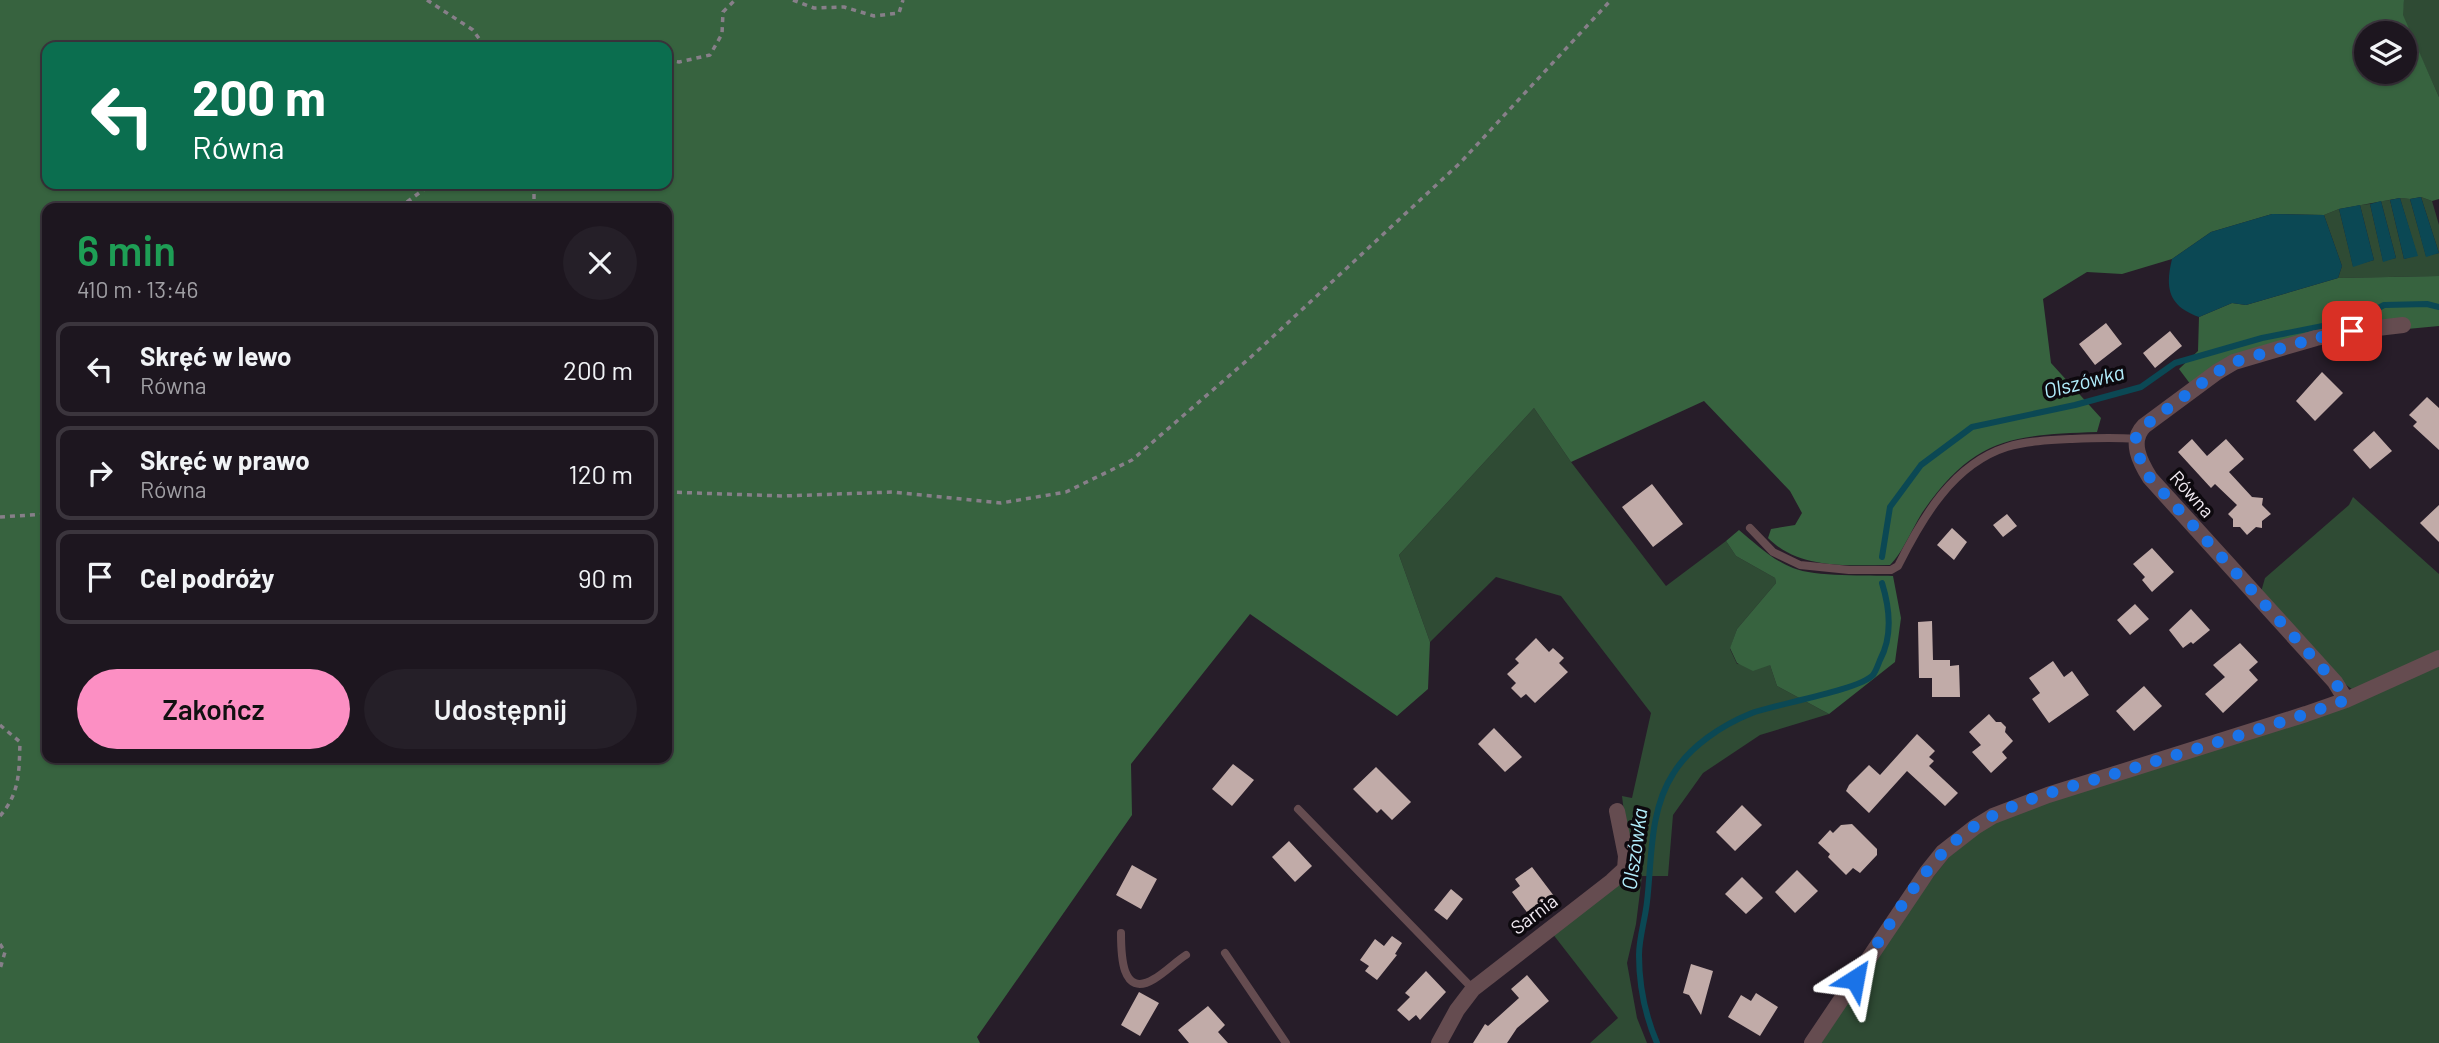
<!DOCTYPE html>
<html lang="pl">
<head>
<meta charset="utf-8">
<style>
  :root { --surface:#1d161f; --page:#251f28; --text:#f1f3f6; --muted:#a09fa4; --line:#3b353d; --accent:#fc8fc3 }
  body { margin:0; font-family:Barlow,sans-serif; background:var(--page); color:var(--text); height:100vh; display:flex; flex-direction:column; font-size:26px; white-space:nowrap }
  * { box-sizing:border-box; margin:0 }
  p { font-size:23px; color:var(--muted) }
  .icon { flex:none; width:38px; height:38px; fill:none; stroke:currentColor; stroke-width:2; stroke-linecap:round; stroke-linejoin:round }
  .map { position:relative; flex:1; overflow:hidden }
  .drawer { position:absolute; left:42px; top:203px; width:630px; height:560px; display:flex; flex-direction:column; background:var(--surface); border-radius:14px; box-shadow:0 2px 5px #0004,0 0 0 2px var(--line) }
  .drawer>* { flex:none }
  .banner { position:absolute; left:42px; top:42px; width:630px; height:147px; border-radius:14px; box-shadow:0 2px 5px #0004,0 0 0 2px var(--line); background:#0b6e4f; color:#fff; overflow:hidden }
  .buttons { position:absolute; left:2354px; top:21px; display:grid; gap:14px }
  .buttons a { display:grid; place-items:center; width:63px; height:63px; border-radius:50%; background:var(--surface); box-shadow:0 2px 5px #0004,0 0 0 2px var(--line); font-size:35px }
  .pin { position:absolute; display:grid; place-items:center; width:60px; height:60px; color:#fff; margin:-30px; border-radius:14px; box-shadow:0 4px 10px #0006 }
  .me { position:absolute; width:77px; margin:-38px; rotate:34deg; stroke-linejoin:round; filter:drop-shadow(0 0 5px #0008) }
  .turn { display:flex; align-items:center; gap:24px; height:147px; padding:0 35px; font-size:32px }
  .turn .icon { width:91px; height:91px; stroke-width:2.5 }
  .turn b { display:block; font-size:49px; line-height:60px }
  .round { display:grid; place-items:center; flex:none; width:74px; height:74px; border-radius:37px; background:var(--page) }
  .headline { display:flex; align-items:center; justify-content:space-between; height:119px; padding:0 35px }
  h1 { font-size:42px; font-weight:600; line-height:52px; color:#1e9e55 }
  .button { display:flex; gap:14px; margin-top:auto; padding:14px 35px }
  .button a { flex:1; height:80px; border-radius:42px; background:var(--accent); color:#111; font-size:28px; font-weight:600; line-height:80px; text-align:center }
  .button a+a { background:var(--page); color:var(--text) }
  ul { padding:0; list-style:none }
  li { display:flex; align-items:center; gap:21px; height:94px; margin:0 14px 10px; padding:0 21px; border:4px solid var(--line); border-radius:14px }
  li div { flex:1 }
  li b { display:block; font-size:26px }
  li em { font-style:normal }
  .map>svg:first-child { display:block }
  .green { fill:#2f4b34 }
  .forest { fill:#37633f; fill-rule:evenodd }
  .water { fill:#0b4854 }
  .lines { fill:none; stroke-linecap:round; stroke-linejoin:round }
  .stream { stroke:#0b4854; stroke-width:6 }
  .building { fill:#c1aba8 }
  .path { stroke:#877f89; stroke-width:3.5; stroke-dasharray:5 5; stroke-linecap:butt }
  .lane { stroke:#654c50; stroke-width:8 }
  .street { stroke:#654c50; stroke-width:16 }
  .route { stroke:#1a73e8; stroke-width:12; stroke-dasharray:0 21.6 }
  .labels { text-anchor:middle; stroke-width:7; stroke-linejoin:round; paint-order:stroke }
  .street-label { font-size:19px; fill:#f2ebf3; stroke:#0d090e }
  .water-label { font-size:21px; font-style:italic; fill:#b2eefd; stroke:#0d090e }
</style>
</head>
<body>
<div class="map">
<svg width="2439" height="1043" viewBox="0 0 2439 1043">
  <rect width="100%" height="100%" fill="#271d29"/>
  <path class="green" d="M2404,0H2439V97L2402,15Z
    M2421,197L2432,201L2439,225V276L2338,278L2342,266L2324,215L2339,209L2353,266L2374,260L2360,205L2370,204L2383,261L2396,258L2381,201L2390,200L2404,259L2417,255L2400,198L2410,199L2426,256L2439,253Z
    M1534,408L1571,462L1666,586L1726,541L1736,556L1775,578L1776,583L1737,629L1730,649L1737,664L1770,665L1777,686L1829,714L1760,735L1703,773L1673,815L1668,876H1642L1636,924L1627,963L1637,1018L1647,1043H1590L1618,1018L1552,933L1630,862L1622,796L1632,798L1651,713L1561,596L1496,577L1430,642L1399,555Z
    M2353,497L2439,574V651L2353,690L2341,681L2261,592L2265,578L2349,505Z
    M2439,666V1043H1821L1923,890L1949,857L1995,820Z"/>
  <path class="forest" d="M0,0H2404L2403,15L2439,97V199L2432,201L2421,197L2410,199L2400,198L2339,209L2324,215L2272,214L2211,232L2172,259L2122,274L2087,272L2043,299L2051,363L2101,418L2097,432C2013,435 1975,437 1924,510C1913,526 1903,553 1890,565C1848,565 1800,570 1768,538L1771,529L1795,525L1802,513L1790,491L1704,401L1571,462L1534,408L1399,555L1430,642L1428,689L1397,716L1250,614L1131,764L1132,815L977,1037L980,1043H0ZM2366,33H2404V72H2366ZM47,47H667V184H47ZM47,208H667V758H47Z
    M2439,276V326L2407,329L2351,326L2191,385L2179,369L2198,351L2199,317L2232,303L2246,305L2338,278Z
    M1739,530C1756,544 1772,560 1793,568C1815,577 1868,575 1893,576L1901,618L1895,662L1829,714L1777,686L1770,665L1753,671L1737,663L1730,648L1737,629L1776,583L1775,578L1736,556L1726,541Z"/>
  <path class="water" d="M2421,197L2439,253L2426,257L2410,199Z
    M2400,198L2418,256L2404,259L2390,200Z
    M2381,201L2396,258L2383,262L2370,204Z
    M2360,205L2374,260L2353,267L2339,209Z
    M2272,214L2324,215L2342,266L2338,278L2246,305L2232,303L2199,317C2168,306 2165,288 2172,259L2211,232Z"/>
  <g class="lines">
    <path class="stream" d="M1882,557L1890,507L1921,465L1972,427L2075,405L2141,387L2175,363L2262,338L2358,319L2384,305L2427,304L2439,307
      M1657,1043C1645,1015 1639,985 1639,955C1639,938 1645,920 1647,902C1652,860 1649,811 1673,774C1690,746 1722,725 1752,713C1777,704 1859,690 1873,675C1876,671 1878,665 1880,660C1893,636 1890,609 1882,583"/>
  </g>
  <path class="building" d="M2106,323L2122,344L2095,365L2079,344Z
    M2170,331L2182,346L2155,368L2143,353Z
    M2322,372L2343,393L2315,421L2296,401Z
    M2427,397L2439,408V450L2413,426L2417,422L2409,415Z
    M2374,431L2392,451L2370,469L2353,450Z
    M2192,439L2207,456L2226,439L2244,459L2229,472L2252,497L2263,498L2262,505L2271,514L2262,521V528L2256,527L2247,535L2240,527H2233V519L2228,514L2237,505L2215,484L2211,488L2178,452Z
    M1652,484L1683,524L1653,547L1622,507Z
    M2439,505V542L2420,523Z
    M2007,514L2017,526L2003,537L1993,525Z
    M1952,528L1967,542L1954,560L1937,545Z
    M2152,548L2174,572L2152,592L2142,580L2145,577L2133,564Z
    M2135,604L2149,619L2130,635L2117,620Z
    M2191,609L2210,630L2193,644L2191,642L2183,648L2169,630Z
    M1932,621L1933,660H1950V666L1959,665L1960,697H1932V678H1919L1918,622Z
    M1536,638L1549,652L1553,648L1564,658L1559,663L1568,672L1535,703L1526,694L1521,698L1511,688L1516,683L1507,674L1519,663L1515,659Z
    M2240,643L2258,662L2249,670L2258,680L2223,713L2205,694L2225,677L2213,665Z
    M2053,661L2064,677L2072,671L2089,695L2049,723L2032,699L2040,693L2029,678Z
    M2144,686L2162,706L2134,731L2116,711Z
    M1989,714L1996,722H2001L2006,727L2005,732L2013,741L2002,752L2007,758L1991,773L1972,752L1981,745L1969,732Z
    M1494,728L1522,757L1505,772L1478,744Z
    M1917,734L1935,751L1929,757L1934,761L1929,766L1958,793L1945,806L1907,771L1869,813L1846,791L1849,785L1869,765L1880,775Z
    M1233,764L1254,780L1232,806L1212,789Z
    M1376,767L1411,802L1392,820L1381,809L1377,813L1353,789Z
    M1742,805L1762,825L1735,851L1716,832Z
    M1852,824L1877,849V855L1860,873L1853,868L1846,875L1828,857L1830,854L1818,843L1830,830L1833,833L1841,825Z
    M1289,841L1312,866L1295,882L1272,857Z
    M1132,865L1157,879L1141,909L1116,895Z
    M1532,867L1554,896L1529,915L1512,892L1520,886L1515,879Z
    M1797,870L1818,891L1795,913L1775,892Z
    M1742,877L1763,898L1746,914L1725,894Z
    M1451,889L1463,899L1447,920L1434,910Z
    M1392,936L1402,943L1395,954L1397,955L1377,980L1365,971L1369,966L1360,960L1375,939L1384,946Z
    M1691,964L1713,971L1701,1015L1689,995L1683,993Z
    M1426,971L1446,992L1420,1020L1416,1015L1409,1021L1397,1010L1410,997L1405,993Z
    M1527,975L1549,1001L1517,1028L1507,1043H1473L1485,1024L1488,1026L1519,998L1511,989Z
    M1139,992L1159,1003L1140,1036L1121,1025Z
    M1756,993L1778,1007L1760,1036L1728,1017L1741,995L1751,1001Z
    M1208,1006L1225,1025L1218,1032L1228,1043H1189L1178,1030Z"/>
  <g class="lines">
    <path class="path" d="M427,0L473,30L485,47
      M793,0L814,8L844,7L874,16L899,13L903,0
      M667,60L679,62L710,55L722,34L723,12L735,0
      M534,184V208
      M399,208L431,184
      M667,492L783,496L893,492L1001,503L1066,492L1132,460L1252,356L1460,163L1611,0
      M0,517L47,514
      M0,725L20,742C19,772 20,793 0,816
      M0,944L5,952L0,969"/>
    <path class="lane" d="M1750,528L1773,552L1800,565L1849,570H1891L1898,566C1922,518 1953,464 2007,447C2027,441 2050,440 2071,439C2093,438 2114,437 2135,439
      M1298,809L1473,989
      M1121,933C1121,953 1121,999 1154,979C1166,972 1175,962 1186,955
      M1225,953L1286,1043"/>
    <path class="street" d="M2346,700L2335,682L2150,478C2140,462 2129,441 2144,426L2217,372L2234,362L2316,338L2352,331L2403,325
      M1439,1043L1457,1010L1473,989L1612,881L1625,869L1626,856L1617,811
      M1812,1043L1927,872L1943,852L1975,827L1993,816L2048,795L2306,714L2346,700L2439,658"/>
  </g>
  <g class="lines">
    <path class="route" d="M1855,979C1884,935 1914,878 1954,842C2000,801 2066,789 2124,771C2198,748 2272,726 2346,700L2335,682L2150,478L2142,466L2135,439L2144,426L2217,372L2234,362L2316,338L2352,331"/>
  </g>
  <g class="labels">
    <g class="street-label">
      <text transform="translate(2192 494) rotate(48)" y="7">Równa</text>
      <text transform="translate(1534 914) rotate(-37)" y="7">Sarnia</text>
    </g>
    <g class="water-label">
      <text transform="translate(2084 382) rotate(-14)" y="7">Olszówka</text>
      <text transform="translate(1635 849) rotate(-82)" y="7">Olszówka</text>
    </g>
  </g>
</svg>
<div class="buttons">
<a><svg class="icon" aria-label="layers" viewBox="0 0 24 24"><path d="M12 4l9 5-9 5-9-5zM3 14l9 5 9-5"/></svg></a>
</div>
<div class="pin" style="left:2352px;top:331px;background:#d93025"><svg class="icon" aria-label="arrive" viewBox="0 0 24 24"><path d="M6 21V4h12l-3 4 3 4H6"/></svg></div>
<svg class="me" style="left:1855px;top:979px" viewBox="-20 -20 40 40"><path d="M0-17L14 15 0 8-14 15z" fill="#1a73e8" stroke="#fff" stroke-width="4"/></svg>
<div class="banner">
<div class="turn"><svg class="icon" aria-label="left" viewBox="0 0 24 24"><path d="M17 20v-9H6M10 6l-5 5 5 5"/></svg><div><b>200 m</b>Równa</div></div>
</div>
<section class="drawer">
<div class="headline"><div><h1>6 min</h1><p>410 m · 13:46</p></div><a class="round"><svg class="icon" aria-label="close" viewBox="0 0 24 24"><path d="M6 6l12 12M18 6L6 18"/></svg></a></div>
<ul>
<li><svg class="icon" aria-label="left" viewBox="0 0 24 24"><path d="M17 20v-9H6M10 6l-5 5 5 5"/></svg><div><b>Skręć w lewo</b><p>Równa</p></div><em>200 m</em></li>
<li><svg class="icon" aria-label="right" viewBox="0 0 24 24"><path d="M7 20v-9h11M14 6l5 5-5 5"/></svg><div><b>Skręć w prawo</b><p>Równa</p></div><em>120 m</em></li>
<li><svg class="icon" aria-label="arrive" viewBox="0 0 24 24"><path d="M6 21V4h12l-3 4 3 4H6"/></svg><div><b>Cel podróży</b></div><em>90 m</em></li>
</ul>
<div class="button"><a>Zakończ</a><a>Udostępnij</a></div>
</section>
</div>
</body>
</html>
